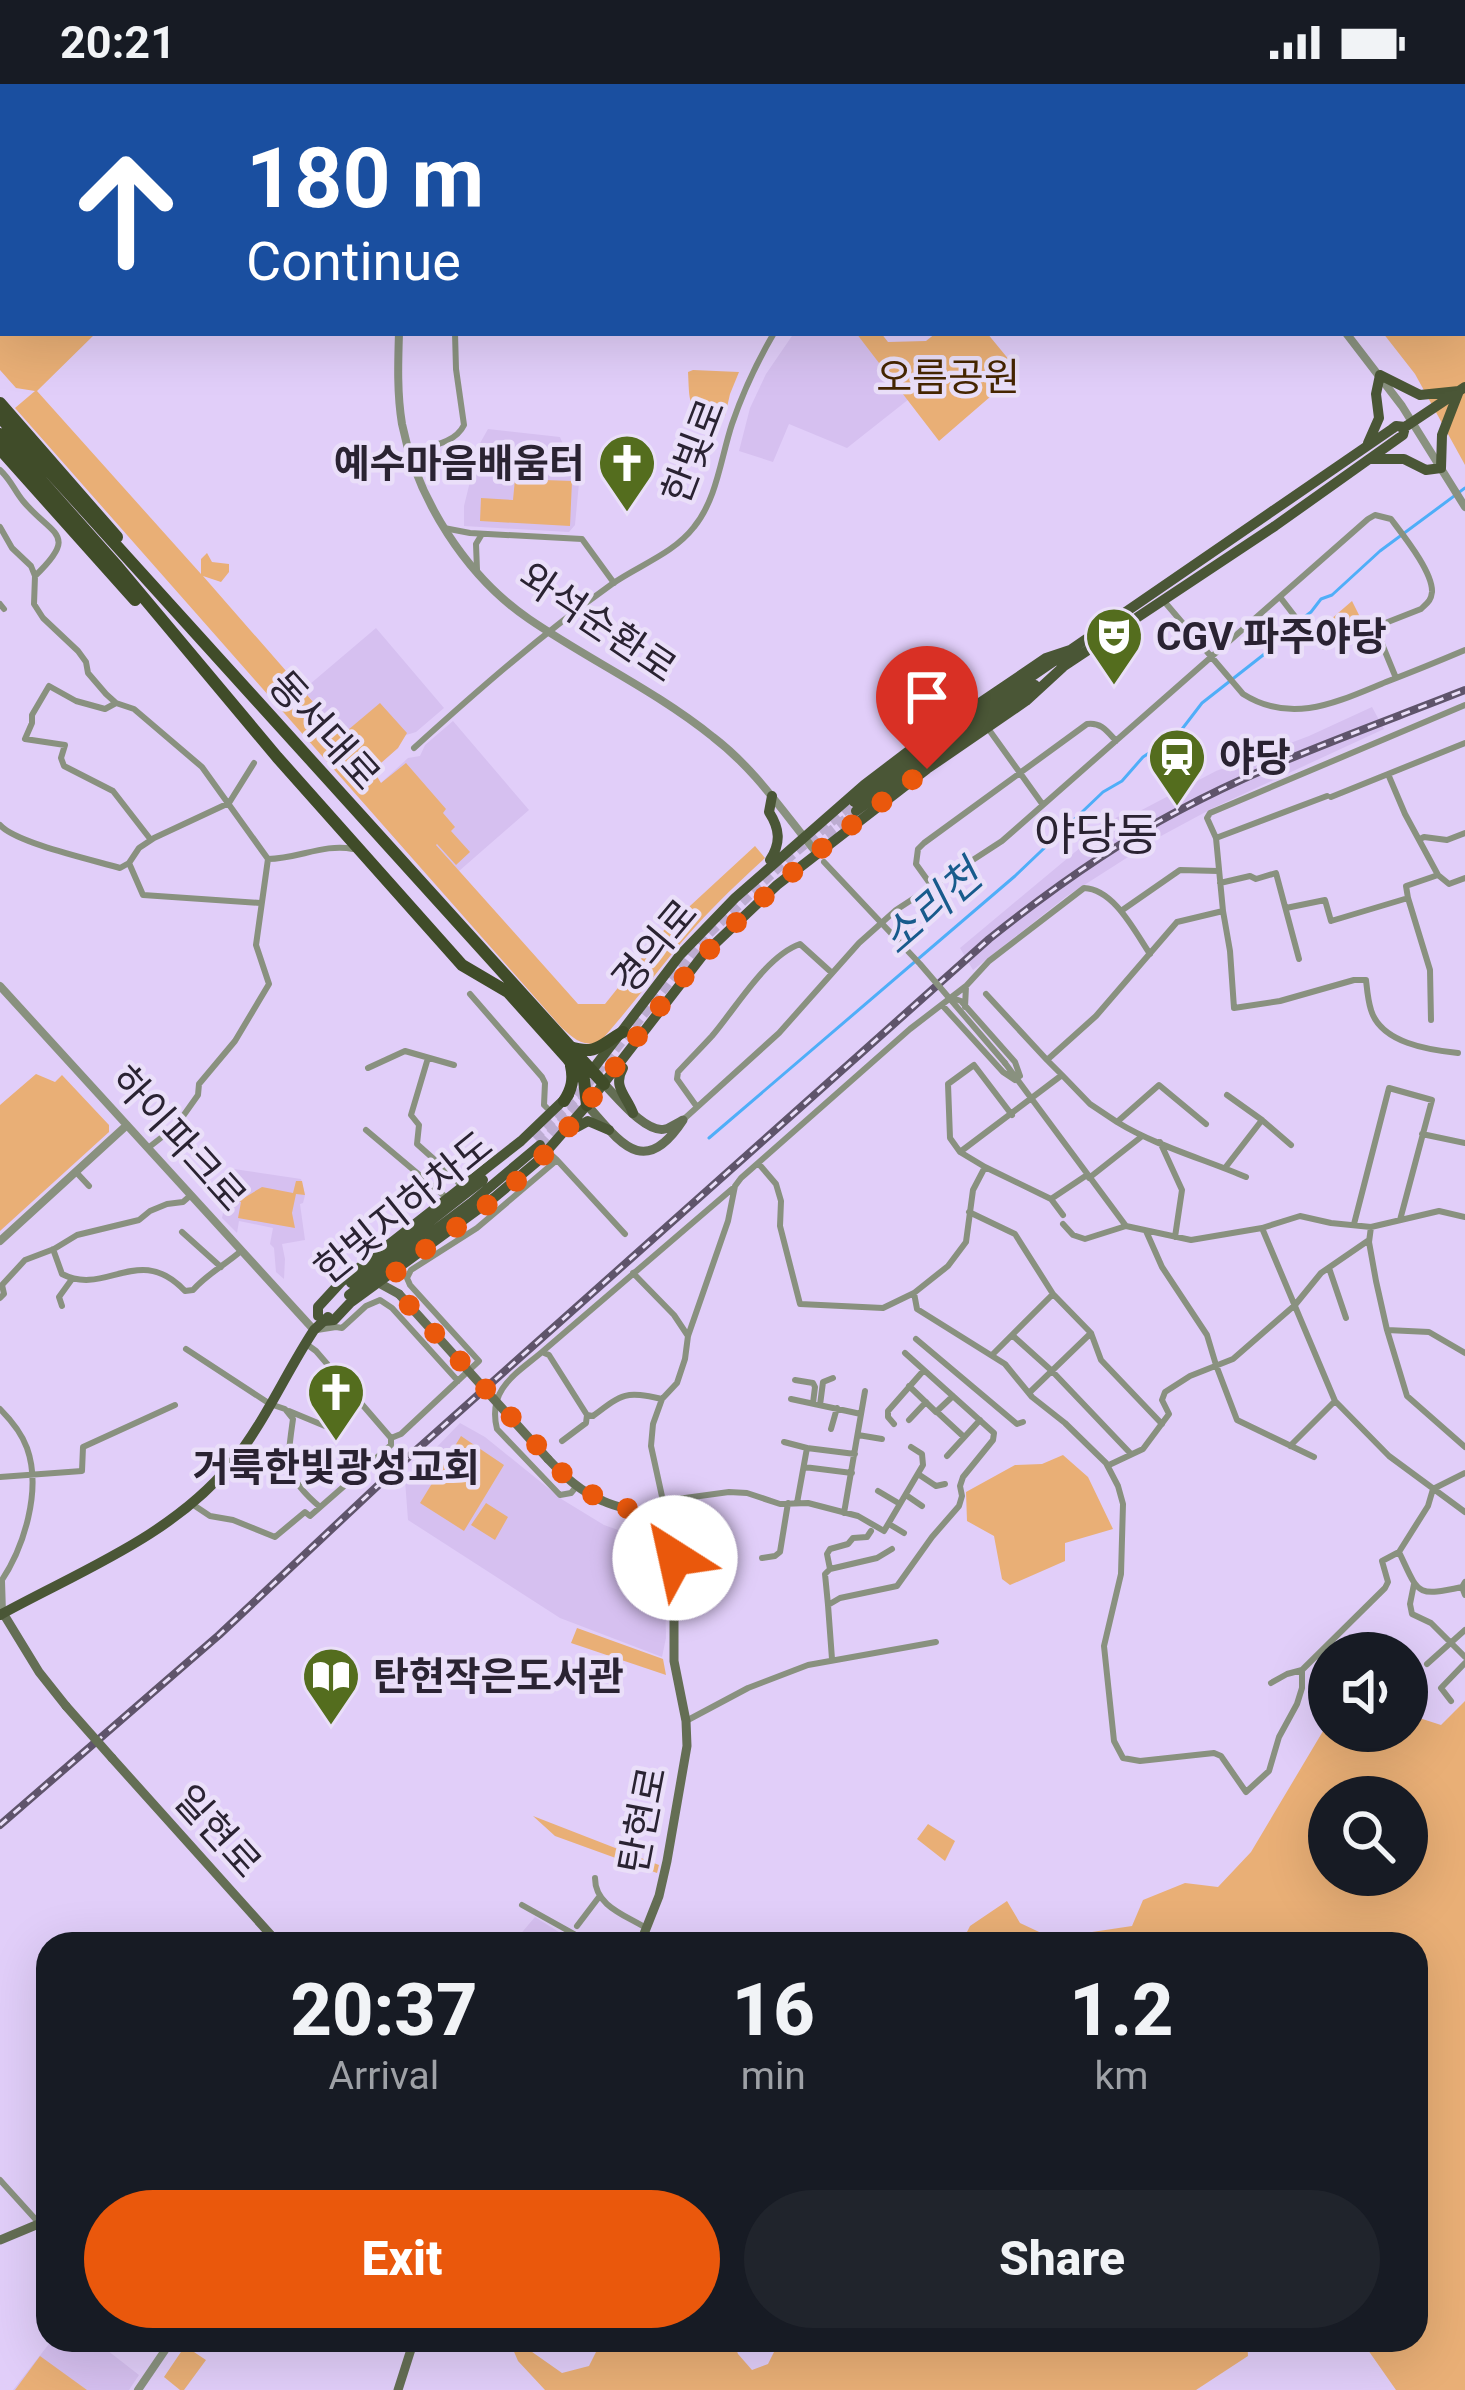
<!DOCTYPE html>
<html lang="en">
<head>
<meta charset="utf-8">
<style>
  :root { --surface:#171b24; --page:#20242c; --text:#f1f3f6; --muted:#9ea1a6; --accent:#ea580c }
  body { margin:0; font-family:Roboto,"Noto Sans KR",sans-serif; background:var(--page); color:var(--text); height:100vh; display:flex; flex-direction:column; font-size:45px; white-space:nowrap }
  * { box-sizing:border-box; margin:0 }
  p { font-size:39px; color:var(--muted) }
  .icon { flex:none; width:66px; height:66px; fill:none; stroke:currentColor; stroke-width:2; stroke-linecap:round; stroke-linejoin:round }
  .map { position:relative; flex:1; overflow:hidden }
  .details { position:absolute; left:36px; top:1848px; width:1392px; height:420px; display:flex; flex-direction:column; background:var(--surface); border-radius:36px; box-shadow:0 12px 48px #0002 }
  .details>* { flex:none }
  .hud { position:absolute; left:0px; top:0px; width:1467px; height:252px; box-shadow:0 12px 48px #0002; background:#1a4fa0; color:#fff; overflow:hidden }
  .fabs { position:absolute; left:1308px; top:1548px; display:grid; gap:24px }
  .fabs a { display:grid; place-items:center; width:120px; height:120px; border-radius:50%; background:var(--surface); box-shadow:0 12px 48px #0002; font-size:60px }
  .pin { position:absolute; display:grid; place-items:center; width:102px; height:102px; color:#fff; margin:-123px -51px; border-radius:50% 50% 50% 0; rotate:-45deg; box-shadow:0 0 12px #0007 }
  .pin .icon { rotate:45deg }
  .me { position:absolute; width:132px; margin:-66px; rotate:325deg; stroke-linejoin:round; filter:drop-shadow(0 0 9px #0008) }
  .turn { display:flex; align-items:center; gap:42px; height:252px; padding:0 48px; font-size:54px }
  .turn .icon { width:156px; height:156px; stroke-width:2.5 }
  .turn b { display:block; font-size:84px; line-height:102px }
  .eta { display:flex; justify-content:space-evenly; align-items:center; height:204px; text-align:center }
  .eta b { font-size:72px; font-weight:800; line-height:84px }
  .primary-button { display:flex; gap:24px; margin-top:auto; padding:24px 48px }
  .primary-button a { flex:1; height:138px; border-radius:72px; background:var(--accent); color:#fff; font-size:48px; font-weight:800; line-height:138px; text-align:center }
  .primary-button a+a { background:var(--page); color:var(--text) }
  .status { display:flex; justify-content:space-between; align-items:center; height:84px; padding:0 60px; background:var(--surface); direction:ltr }
  .status svg { height:33px; fill:currentColor }
  .map>svg:first-child { display:block }
  .built { fill:#d6c0f0 }
  .green { fill:#e9af76; fill-rule:evenodd }
  .lines { fill:none; stroke-linecap:round; stroke-linejoin:round }
  .stream { stroke:#4faef8; stroke-width:3 }
  .primary-tunnel { stroke:#bcacd1; stroke-width:10; stroke-dasharray:10 5; stroke-linecap:butt }
  .minor { stroke:#89917f; stroke-width:6 }
  .tertiary { stroke:#89917f; stroke-width:8 }
  .secondary { stroke:#646e54; stroke-width:9 }
  .primary { stroke:#4a5636; stroke-width:10 }
  .trunk { stroke:#404c29; stroke-width:12 }
  .rail-casing { stroke:#5f546b; stroke-width:8 }
  .rail { stroke:#eadff9; stroke-width:3; stroke-dasharray:9; stroke-linecap:butt }
  .minor-bridge { stroke:#89917f; stroke-width:6 }
  .secondary-bridge { stroke:#646e54; stroke-width:9 }
  .route { stroke:#ea580c; stroke-width:21; stroke-dasharray:0 37.8 }
  .labels { text-anchor:middle; stroke-width:9; stroke-linejoin:round; paint-order:stroke }
  .park-label { font-size:39px; fill:#462600; stroke:#eadff9 }
  .street-label { font-size:39px; fill:#2a2332; stroke:#eadff9 }
  .poi-label { font-size:39px; font-weight:bold; fill:#2a2332; stroke:#eadff9; text-anchor:start }
  .water-label { font-size:42px; font-style:italic; fill:#185b8c; stroke:#eadff9 }
  .quarter-label { font-size:45px; fill:#2a2332; stroke:#eadff9 }
</style>
</head>
<body>
<div class="status"><b>20:21</b><svg viewBox="0 0 49 12"><path d="M0 12V9h3v3zM5 12V6h3v6zM10 12V3h3v9zM15 12V0h3v12zM26 1h20v11H26zM47 4h2v5h-2z"/></svg></div>
<div class="map">
<svg width="1465" height="2306" viewBox="0 0 1465 2306">
  <rect width="100%" height="100%" fill="#e1cef9"/>
  <path class="built" d="M794,249H856L909,315L847,364L789,340L773,378L739,367L750,324L766,290Z
    M488,345L560,353L570,377L581,378L575,441L569,448L464,442V422L479,361Z
    M376,544L444,624L416,648L403,652L398,664L373,686L303,606Z
    M1372,623L1384,645L1213,724L1161,752L1067,812L973,886L960,864L1117,733L1136,729L1216,687L1309,652Z
    M453,637L529,726L459,787L381,699L408,674L420,672L425,661Z
    M234,1085L301,1095L305,1111L303,1119L300,1120L305,1156L282,1160L285,1175L284,1195L276,1188L274,1164L270,1160L273,1144L239,1137L237,1149L222,1134L227,1109L225,1099Z
    M460,1339L485,1353L563,1416L604,1441L664,1462L666,1554L662,1573L560,1534L408,1436L405,1396Z
    M535,1833L578,1860H512Z
    M52,2256H94L139,2291L129,2306H13Z"/>
  <path class="green" d="M148,0H344L345,3H144Z
    M1157,0H1465V381L1415,290L1383,249H1464V3H1161Z
    M3,123V249H96L37,307L201,490V475L207,469L212,478L229,480V488L221,498L203,492L342,651L380,619L407,649L398,664L373,686L381,699L406,679L446,725L443,729L455,743L451,747L470,768L456,781L437,760L436,761L578,920H605L665,845L755,762L765,774C732,804 699,836 671,871C647,901 624,931 598,960C581,961 574,955 562,944L15,324L35,307L16,304L0,286V125Z
    M856,249H881L888,258L926,257L936,249H987L1019,288L939,357Z
    M693,286L739,288L730,310L725,332C687,322 690,327 688,288Z
    M515,395L572,397L570,442L480,437L481,414L513,416Z
    M1352,517L1365,543L1324,558L1315,549Z
    M36,990L55,998L62,991L109,1041V1048L0,1147V1021Z
    M296,1097H302L305,1111L296,1110L292,1129L295,1144L238,1134L241,1118L239,1117L262,1103L293,1109Z
    M461,1352L504,1381L464,1447L420,1419Z
    M1063,1371L1088,1393L1113,1445L1065,1459V1477L1010,1501L1002,1495L994,1452L967,1437L966,1408L1015,1381L1042,1380Z
    M486,1419L508,1433L495,1456L471,1441Z
    M577,1544L663,1575L666,1591L571,1559Z
    M1465,1617V2306H1396L1361,2256H1416V1860H963L962,1858L970,1842L1007,1817L1020,1839L1052,1854L1132,1842L1143,1816L1185,1799L1218,1803L1251,1768L1329,1637V1647H1407V1630L1441,1641ZM1329,1713H1407V1791H1329Z
    M533,1732L659,1781L657,1789L555,1752Z
    M928,1740L955,1757L945,1777L917,1755Z
    M509,2256H524L525,2263L562,2289L589,2282L599,2262L598,2256H733L738,2270L752,2286L768,2280L780,2256H1247L1248,2272L1196,2306H545L518,2277Z
    M185,2262L206,2276L184,2306H180L164,2293Z
    M40,2272L87,2306H15Z"/>
  <g class="lines">
    <path class="stream" d="M709,1054L1015,792L1103,708L1122,697L1143,673L1179,649L1202,619L1267,568L1278,553L1311,528L1321,515L1332,511L1380,467L1465,404"/>
    <path class="primary-tunnel" d="M826,751L856,727
      M534,1054L577,1013L706,852L786,776L851,721
      M540,1061L587,1011"/>
    <path class="minor" d="M688,0L691,3
      M466,2V3
      M1070,3L1074,0
      M410,368C429,362 455,360 464,341L456,285L455,249
      M0,386C11,396 14,406 23,417C52,452 80,449 35,492
      M0,443L12,464L31,482L35,492L34,520L43,534L78,567L86,578L88,589L106,610L116,619L134,625L202,683L268,775L256,861L269,900L235,957L199,1000L198,1011L176,1042L148,1064
      M444,444L470,449L582,455L614,499
      M477,486L476,460L482,450
      M1163,516L1243,610C1292,641 1337,618 1386,598C1412,588 1439,577 1465,566
      M0,520L4,525
      M1375,543L1396,594
      M116,619L105,625L76,617L49,602L32,631V639L25,655L65,661L61,674L64,682L113,707L151,756
      M987,643L1043,721
      M414,664C477,607 542,550 612,500C639,481 673,470 694,443C717,415 721,373 732,340C743,308 757,278 774,249
      M254,679L229,719L154,754L139,764L129,779L143,811L260,819
      M1388,690L1405,730L1438,791
      M1331,713L1465,659
      M0,741C16,759 93,776 120,784L129,779
      M1216,754L1327,712
      M1420,755L1424,753L1447,756L1465,749
      M268,775C297,775 325,759 353,765
      M1220,799L1250,792L1256,795L1276,789L1299,875
      M931,801L916,780L918,765L924,759L1087,640C1101,638 1107,647 1116,657
      M1408,814L1430,886L1431,936
      M1286,824L1325,816L1331,837L1408,814L1406,802L1438,791L1449,800L1465,794
      M1121,827L1180,786L1218,787
      M1223,827L1230,867L1234,924L1280,917L1354,896H1366C1367,905 1368,917 1371,926C1381,959 1429,966 1458,969
      M966,902L989,877L1084,804C1114,805 1135,848 1150,870
      M470,910L542,993L545,999L544,1021L547,1024
      M986,910L1047,976
      M952,914L961,917L1015,978L1020,992
      M942,921L1003,988L1015,996
      M428,974L411,1031L419,1041L417,1060L455,1094L462,1104
      M1005,979L1126,1142L1191,1156L1262,1144L1300,1132L1331,1139L1371,1143L1439,1127L1465,1133
      M368,984L405,967L454,981
      M1062,991L1090,1020L1117,1038
      M697,1023L677,995L678,988C689,976 701,964 712,952C736,924 766,872 800,860L832,889
      M684,1035L779,949L859,859L896,826L1002,757L1368,435L1375,431L1391,435C1403,451 1433,488 1432,508C1431,517 1427,519 1421,525L1324,563L1310,552L1280,513
      M1262,1036L1291,1061
      M1206,1040L1159,1001L1117,1038C1156,1062 1204,1075 1246,1093
      M366,1046L448,1115
      M1422,1050L1465,1059
      M1160,1058L1182,1106L1175,1153
      M960,1068L950,1054L948,1000L974,981L1012,1031
      M557,1076L625,1150
      M758,1079L776,1100L781,1117L780,1142L800,1220L883,1224L914,1209L948,1182L966,1158L973,1106L985,1083
      M1225,1084L1262,1036L1227,1011
      M76,1088L89,1102
      M1087,1091L1051,1115L985,1083L960,1068L1062,991L1047,976L1096,932L1177,838L1223,827L1216,754L1207,734L1210,729L1465,621
      M1089,1094L1141,1053
      M1051,1115L1063,1131
      M969,1128L1015,1150L1053,1210L1091,1249L1101,1276L1162,1340
      M1063,1140L1073,1151L1085,1155L1126,1142
      M1354,1140L1389,1004L1432,1016L1400,1136
      M1371,1143L1369,1158L1376,1197L1387,1246L1407,1312L1465,1363
      M1262,1144L1335,1317L1389,1372L1465,1428
      M1146,1147L1162,1183L1207,1251L1216,1281L1237,1336L1314,1373
      M182,1148L221,1183
      M53,1165L62,1190C106,1213 139,1158 185,1207L193,1206C207,1190 225,1181 241,1167
      M1329,1184L1346,1234
      M633,1189L674,1231L688,1252
      M914,1209L917,1225L1005,1280L1032,1313L1065,1339L1106,1379L1118,1402L1123,1420L1121,1490L1104,1562L1114,1657L1123,1674L1140,1677L1214,1669L1221,1672L1246,1708L1269,1687L1279,1653L1297,1620L1302,1604V1586
      M0,1214L4,1210L2,1201L25,1176L54,1165L77,1151L139,1136L150,1127L167,1120L183,1118L191,1111
      M62,1222L59,1213L72,1195
      M317,1246L336,1243L342,1244L366,1222L380,1216L392,1224L458,1297
      M1387,1246L1429,1248L1465,1269
      M1012,1251L1052,1287L1131,1370
      M916,1255L1017,1340L1023,1338
      M186,1265L270,1320L285,1325L293,1335C287,1379 283,1392 320,1423
      M542,1268L732,1105
      M992,1271L1053,1210
      M795,1296L813,1299L815,1303L813,1319
      M909,1302L936,1328L953,1312
      M1029,1309L1091,1249
      M791,1315L861,1330
      M820,1321L823,1298L833,1294
      M0,1325C10,1335 22,1350 27,1364C42,1406 24,1464 0,1499
      M289,1327L325,1342L330,1341L356,1316
      M936,1327L964,1353
      M909,1336L926,1318
      M894,1340L888,1333V1327L924,1286
      M831,1345L837,1324
      M858,1351L882,1355
      M391,1354L401,1350L479,1277L410,1201L407,1194L411,1186L477,1144L557,1076L547,1067
      M562,1357L586,1339L587,1331
      M784,1358L807,1364
      M1290,1362L1334,1318
      M947,1372L980,1336
      M1109,1381L1143,1365L1169,1330L1162,1316L1165,1308L1190,1292L1233,1275L1295,1221L1321,1189L1369,1156
      M804,1383L852,1389
      M918,1390L936,1402L945,1400
      M0,1393L82,1387L83,1363L175,1321
      M576,1403L571,1409L560,1411L497,1345C487,1305 516,1290 542,1268L549,1271L587,1331L593,1332C623,1309 625,1307 662,1315
      M878,1407L900,1420
      M906,1411L922,1422
      M663,1417L651,1362L653,1340L662,1315L677,1299L685,1275L688,1252L728,1137L735,1102L741,1094L910,945L966,902L965,923
      M797,1419L807,1364L855,1370
      M192,1420L210,1432L233,1436L275,1453L305,1428L310,1432L391,1361V1354L316,1267L305,1259
      M844,1429L865,1307
      M653,1432L663,1417L729,1408L747,1409L780,1420L808,1419L858,1432L884,1447L923,1381L922,1370L911,1363
      M889,1440L904,1449
      M1399,1468C1419,1510 1415,1513 1462,1503
      M762,1474L775,1472L780,1468L788,1419
      M830,1485L827,1470L830,1465L848,1460L853,1454L867,1453L871,1447
      M2,1497L3,1529
      M1465,1498L1462,1503L1465,1511
      M1414,1500L1410,1520L1412,1530L1431,1539L1465,1573
      M828,1521L825,1490L830,1485L877,1474L892,1465
      M832,1575L828,1521L840,1514L897,1502L932,1453L959,1422L962,1412L960,1402L963,1393L993,1356L994,1349L905,1269
      M1427,1580L1465,1546
      M1271,1599L1287,1590L1302,1586L1385,1504L1388,1498L1382,1477L1399,1468L1428,1422L1433,1405L1465,1389
      M1451,1617L1441,1604L1465,1579
      M686,1637L748,1604L808,1581L936,1558
      M595,1794C595,1822 625,1831 646,1844
      M522,1821L592,1860
      M577,1842L599,1813
      M0,2096L38,2138"/>
    <path class="tertiary" d="M85,0L88,3
      M384,0V3
      M1102,0L1106,3
      M399,249C398,279 397,310 402,340C417,415 466,492 529,535C589,576 656,607 713,653C755,685 783,728 816,768
      M1346,249L1402,322L1465,423
      M0,902L314,1246
      M0,1157L127,1041
      M138,2306L172,2256"/>
    <path class="secondary" d="M79,0V3
      M97,3L100,0
      M0,83L3,80
      M587,1021C620,1058 644,1096 683,1036C681,1037 667,1045 665,1045C646,1050 617,1013 604,1000
      M379,1199L399,1210
      M548,1375C564,1392 581,1408 603,1417C633,1431 662,1423 674,1462V1577L686,1637L687,1662L667,1777L659,1812L640,1860
      M3,1529L39,1588L66,1622
      M112,1674L279,1860
      M0,2156L48,2136
      M398,2306L414,2256"/>
    <path class="primary" d="M1368,359L1379,334L1376,310L1380,291L1420,311L1459,307L1442,351L1441,384L1426,386L1404,375H1370
      M1061,584L1275,442L1403,351L1405,343
      M854,718L910,676L1392,345L1396,342L1405,343L1465,303
      M856,727L928,673L1035,601
      M770,776C781,759 780,745 769,728L772,712
      M623,984C612,1003 627,1012 633,1029
      M590,989L680,871L735,814L864,701L910,666L1046,574L1070,566
      M569,1042L577,1043L588,1037L609,1046
      M351,1199L483,1096
      M349,1211L471,1119L540,1061
      M318,1232V1223L341,1198L521,1057L569,1011
      M325,1237L334,1236L350,1219L495,1113L539,1076L587,1021L703,871L777,801L927,685L1026,617L1063,583
      M0,1531C80,1487 172,1452 231,1380C264,1340 285,1290 314,1246L328,1233"/>
    <path class="trunk" d="M0,319L117,453
      M0,333L604,1000
      M0,350L118,483L277,673L462,881L508,908L568,975L584,996L587,1021
      M0,365L135,516
      M570,963C597,972 601,960 623,948
      M564,1017C572,1005 574,995 571,982"/>
    <g class="rail-casing">
      <path id="rail" d="M0,1741L219,1551L404,1377L989,855C1049,807 1110,763 1178,727C1269,678 1369,644 1465,606"/>
    </g>
    <use href="#rail" class="rail"/>
    <path class="minor-bridge" d="M824,778L920,880L1005,979"/>
    <path class="secondary-bridge" d="M399,1210L548,1375
      M66,1622L112,1674"/>
  </g>
  <g class="lines">
    <path class="route" d="M675,1474L671,1453L653,1432L602,1417L566,1393L398,1209L396,1187C444,1150 499,1118 541,1074C603,1010 646,930 708,867C774,798 850,741 927,685"/>
  </g>
  <defs>
    <g id="church-pin" transform="scale(3)"><path d="M0 17L-7.5 6A9.5 9.5 0 1 1 7.5 6Z" fill="#546d1e" stroke="#eadff9"/><path d="M-1.2-6h2.4v3.5h3.3v2.4h-3.3V6h-2.4V-.1h-3.3v-2.4h3.3Z" fill="#fff"/></g>
    <g id="theatre-pin" transform="scale(3)"><path d="M0 17L-7.5 6A9.5 9.5 0 1 1 7.5 6Z" fill="#546d1e" stroke="#eadff9"/><path d="M-5-5.5Q0-4 5-5.5V0Q5 5 0 6Q-5 5-5 0ZM-3.3-2.5H-1v1.5H-3.3ZM1-2.5H3.3v1.5H1ZM-2.8 1Q0 5.5 2.8 1Z" fill="#fff"/></g>
    <g id="station-pin" transform="scale(3)"><path d="M0 17L-7.5 6A9.5 9.5 0 1 1 7.5 6Z" fill="#546d1e" stroke="#eadff9"/><path d="M-3-6H3Q5-6 5-4V2Q5 4 3 4L4.5 6H3L1.5 4h-3L-3 6H-4.5L-3 4Q-5 4-5 2V-4Q-5-6-3-6ZM-3.5-4v3h7v-3ZM-3.5 1v1.5H-2V1ZM2 1v1.5H3.5V1Z" fill="#fff"/></g>
    <g id="library-pin" transform="scale(3)"><path d="M0 17L-7.5 6A9.5 9.5 0 1 1 7.5 6Z" fill="#546d1e" stroke="#eadff9"/><path d="M-6-4Q-3-5.5-.7-3.5V5Q-3 3-6 4ZM6-4Q3-5.5 .7-3.5V5Q3 3 6 4Z" fill="#fff"/></g>
  </defs>
  <g fill-rule="evenodd">
    <use href="#church-pin" x="627" y="379"/>
    <use href="#theatre-pin" x="1114" y="552"/>
    <use href="#station-pin" x="1177" y="673"/>
    <use href="#church-pin" x="336" y="1308"/>
    <use href="#library-pin" x="331" y="1592"/>
  </g>
  <g class="labels">
    <g class="park-label">
      <text x="948" y="307">오름공원</text>
    </g>
    <g class="street-label">
      <text transform="translate(693 367) rotate(-69)" y="14">한빛로</text>
      <text transform="translate(598 538) rotate(34)" y="14">와석순환로</text>
      <text transform="translate(325 646) rotate(48)" y="14">동서대로</text>
      <text transform="translate(654 862) rotate(-50)" y="14">경의로</text>
      <text transform="translate(179 1054) rotate(48)" y="14">하이파크로</text>
      <text transform="translate(403 1123) rotate(-39)" y="14">한빛지하차도</text>
      <text transform="translate(642 1736) rotate(-79)" y="14">탄현로</text>
      <text transform="translate(218 1747) rotate(48)" y="14">일현로</text>
    </g>
    <g class="poi-label">
      <text x="585" y="393" text-anchor="end">예수마음배움터</text>
      <text x="1156" y="566">CGV 파주야당</text>
      <text x="1219" y="687">야당</text>
      <text x="336" y="1397" text-anchor="middle">거룩한빛광성교회</text>
      <text x="373" y="1606">탄현작은도서관</text>
    </g>
    <g class="water-label">
      <text transform="translate(931 823) rotate(-41)" y="15">소리천</text>
    </g>
    <g class="quarter-label">
      <text x="1096" y="766">야당동</text>
    </g>
  </g>
</svg>
<div class="fabs">
<a><svg class="icon" aria-label="sound" viewBox="0 0 24 24"><path d="M4 9h4l5-4v14l-5-4H4zM17 9q2 3 0 6"/></svg></a>
<a><svg class="icon" aria-label="search" viewBox="0 0 24 24"><circle cx="10" cy="10" r="6"/><path d="M15 15l6 6"/></svg></a>
</div>
<div class="pin" style="left:927px;top:685px;background:#d93025"><svg class="icon" aria-label="arrive" viewBox="0 0 24 24"><path d="M6 21V4h12l-3 4 3 4H6"/></svg></div>
<svg class="me" style="left:675px;top:1474px" viewBox="-20 -20 40 40"><circle r="19" fill="#fff"/><path d="M0-13L10 11 0 6-10 11z" fill="#ea580c"/></svg>
<div class="hud">
<div class="turn"><svg class="icon" aria-label="ahead" viewBox="0 0 24 24"><path d="M12 20V5M6 11l6-6 6 6"/></svg><div><b>180 m</b>Continue</div></div>
</div>
<section class="details">
<div class="eta">
<div><b>20:37</b><p>Arrival</p></div>
<div><b>16</b><p>min</p></div>
<div><b>1.2</b><p>km</p></div>
</div>
<div class="primary-button"><a>Exit</a><a>Share</a></div>
</section>
</div>
</body>
</html>
